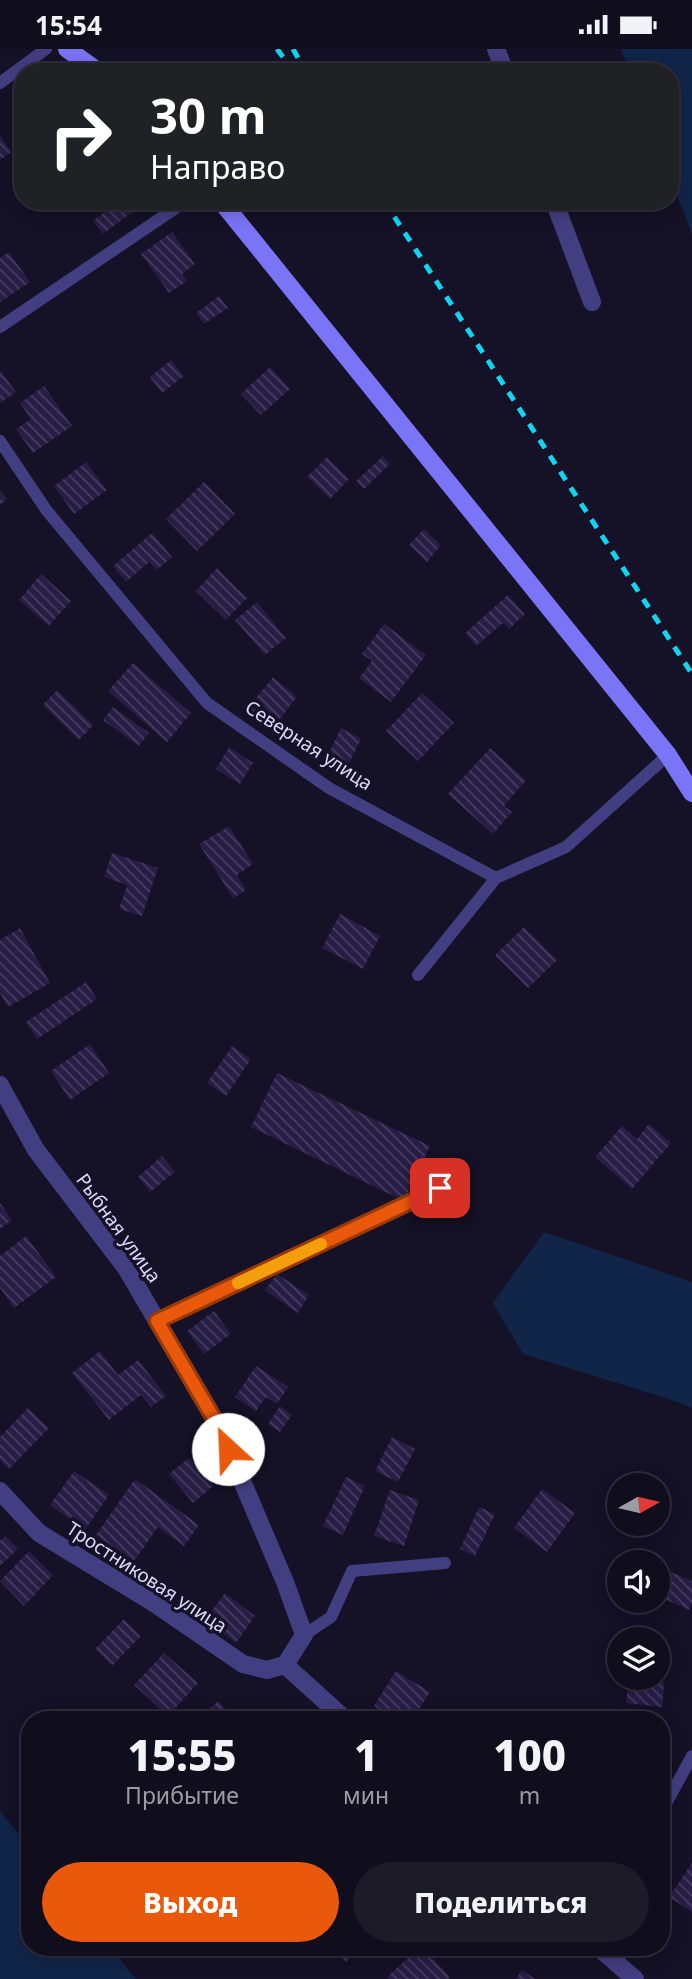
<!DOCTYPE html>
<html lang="ru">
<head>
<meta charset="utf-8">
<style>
  :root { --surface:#100d1c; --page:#1e1b29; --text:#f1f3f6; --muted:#9c9ca3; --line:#302d3b; --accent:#ea580c }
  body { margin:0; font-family:"Noto Sans",sans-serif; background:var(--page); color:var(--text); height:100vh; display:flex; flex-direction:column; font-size:26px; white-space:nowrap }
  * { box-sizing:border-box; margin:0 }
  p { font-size:23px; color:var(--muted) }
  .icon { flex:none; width:38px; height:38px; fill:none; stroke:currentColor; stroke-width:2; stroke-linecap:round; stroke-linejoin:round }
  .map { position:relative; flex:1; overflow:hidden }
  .details { position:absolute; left:21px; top:1662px; width:649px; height:245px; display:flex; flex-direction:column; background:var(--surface); border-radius:28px; box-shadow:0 4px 18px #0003,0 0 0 2px var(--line) }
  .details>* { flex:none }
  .top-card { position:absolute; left:14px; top:14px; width:665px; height:147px; border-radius:28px; box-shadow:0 4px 18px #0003,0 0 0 2px var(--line); background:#202124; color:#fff; overflow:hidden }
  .needle { width:46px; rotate:82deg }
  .fabs { position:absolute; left:607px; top:1424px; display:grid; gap:14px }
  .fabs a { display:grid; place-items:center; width:63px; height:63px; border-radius:50%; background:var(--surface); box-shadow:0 4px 18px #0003,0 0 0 2px var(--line); font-size:35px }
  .pin { position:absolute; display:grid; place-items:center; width:60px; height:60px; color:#fff; margin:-30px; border-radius:14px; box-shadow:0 4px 10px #0006 }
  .me { position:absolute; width:77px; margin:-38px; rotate:335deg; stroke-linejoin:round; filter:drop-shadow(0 0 5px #0008) }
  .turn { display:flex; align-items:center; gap:24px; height:147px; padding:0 21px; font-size:32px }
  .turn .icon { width:91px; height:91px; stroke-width:2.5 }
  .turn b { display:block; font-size:49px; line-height:60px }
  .eta { display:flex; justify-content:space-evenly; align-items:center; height:119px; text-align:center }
  .eta b { font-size:42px; font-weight:800; line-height:49px }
  .action { display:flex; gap:14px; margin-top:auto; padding:14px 21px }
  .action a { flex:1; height:80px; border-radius:42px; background:var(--accent); color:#fff; font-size:28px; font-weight:800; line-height:80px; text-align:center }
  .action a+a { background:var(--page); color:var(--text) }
  .status { display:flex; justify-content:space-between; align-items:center; height:49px; padding:0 35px; background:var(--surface); direction:ltr }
  .status svg { height:19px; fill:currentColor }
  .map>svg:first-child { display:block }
  .water { fill:#112549 }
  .building { fill:url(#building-back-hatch) }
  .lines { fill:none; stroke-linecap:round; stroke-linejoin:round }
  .lane { stroke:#423e82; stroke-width:12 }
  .street { stroke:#423e82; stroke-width:18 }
  .secondary { stroke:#7a74f7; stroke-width:18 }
  .rail { stroke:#0ed6f2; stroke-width:5; stroke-dasharray:10 9; stroke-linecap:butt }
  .route-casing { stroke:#983908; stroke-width:18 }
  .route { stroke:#ea580c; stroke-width:12 }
  .slow { stroke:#f59e0b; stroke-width:12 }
  .labels { text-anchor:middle; stroke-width:7; stroke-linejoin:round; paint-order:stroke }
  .street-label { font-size:19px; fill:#dcd7fd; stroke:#151126 }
</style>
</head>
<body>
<div class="status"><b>15:54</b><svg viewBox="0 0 49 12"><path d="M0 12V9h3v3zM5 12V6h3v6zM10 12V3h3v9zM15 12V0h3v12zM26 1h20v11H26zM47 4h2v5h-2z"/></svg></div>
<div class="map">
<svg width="692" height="1930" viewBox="0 0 692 1930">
  <defs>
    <pattern id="building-back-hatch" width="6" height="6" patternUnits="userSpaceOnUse" patternTransform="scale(1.75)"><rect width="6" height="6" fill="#271e46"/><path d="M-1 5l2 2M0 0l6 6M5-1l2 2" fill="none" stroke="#463e62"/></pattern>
  </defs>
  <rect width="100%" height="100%" fill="#151126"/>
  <path class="water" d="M621,0H692V185L670,127V23H630Z
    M544,1183L692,1233V1359L666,1349L523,1305L493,1254Z
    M0,1762L30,1799V1899H111L136,1930H0Z"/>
  <path class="building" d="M0,86L11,103L0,111Z
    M119,152H147L103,185L93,172Z
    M172,183L195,215L182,225L187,232L169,244L141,205Z
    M9,203L30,233L0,253V209Z
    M219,247L228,259L204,275L196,264Z
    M171,311L184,327L162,344L150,328Z
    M270,318L290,340L261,366L241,345Z
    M0,321L16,343L0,354Z
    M44,337L72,377L33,404L16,380L31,370L20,354Z
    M383,407L390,415L364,440L356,432Z
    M327,408L349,430L330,450L307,428Z
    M86,413L107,441L74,465L54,437Z
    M204,433L235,465L197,502L166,470Z
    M0,442L7,450L0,456Z
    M424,480L441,496L427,513L409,496Z
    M152,484L172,508L157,521L149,513L126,533L113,517Z
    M217,519L247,549L226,571L196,542Z
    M41,525L71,552L49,577L19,551Z
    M508,546L525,565L509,580L503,574L476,597L465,584Z
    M257,553L286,589L265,606L235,571Z
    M384,575L426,606L391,653L359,629L372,612L362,605Z
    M133,614L191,664L167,693L108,642Z
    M273,628L297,648L271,681L246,661Z
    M57,641L93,676L79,691L43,656Z
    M422,644L454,674L418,712L386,682Z
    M113,658L149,684L139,697L103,671Z
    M341,679L361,690L343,726L323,716Z
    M229,698L253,714L240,735L216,720Z
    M490,699L526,731L504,757L512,763L493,785L448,745Z
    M229,777L253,815L237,826L246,841L233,849L199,795Z
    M112,804L158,819L142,867L119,860L127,836L104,828Z
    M340,865L380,887L363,920L322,899Z
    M524,878L557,911L528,939L495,906Z
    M20,879L50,934L8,958L0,944V891Z
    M86,933L97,950L37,990L26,973Z
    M90,995L109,1024L70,1051L51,1022Z
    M232,997L251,1010L226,1047L207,1034Z
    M277,1024L430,1097L404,1152L251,1078Z
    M649,1075L671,1094L632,1140L595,1108L622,1077L637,1090Z
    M162,1107L175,1123L150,1143L138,1128Z
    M0,1154L12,1171L0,1180Z
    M26,1187L56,1228L14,1259L0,1239V1207Z
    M277,1225L309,1246L298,1264L265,1241Z
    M214,1262L231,1285L204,1305L187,1282Z
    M100,1302L118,1326L138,1311L166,1347L151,1358L141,1346L109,1371L72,1324Z
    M256,1317L288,1338L277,1355L266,1348L256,1362L235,1348Z
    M280,1357L292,1366L280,1383L268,1375Z
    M28,1359L49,1379L9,1420L0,1411V1388Z
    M392,1388L415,1400L398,1433L375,1422Z
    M189,1409L213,1437L193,1454L169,1425Z
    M74,1422L109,1446L85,1481L50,1456Z
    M346,1428L365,1437L343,1486L323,1477Z
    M135,1430L199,1476L184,1497L158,1478L134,1512L96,1486Z
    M542,1440L575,1464L547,1503L514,1479Z
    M390,1441L419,1451L404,1497L374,1487Z
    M479,1458L495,1465L475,1507L460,1500Z
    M5,1487L18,1500L0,1517V1492Z
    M29,1502L53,1526L24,1557L0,1532Z
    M666,1521L692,1532V1553L689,1561L658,1547V1539Z
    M225,1544L255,1567L236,1594L205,1571Z
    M124,1570L141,1587L112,1617L95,1600Z
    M164,1604L198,1634L168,1667L134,1636Z
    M396,1622L430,1643L412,1671H398L374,1657Z
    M629,1630L664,1634L662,1658L626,1654Z
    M218,1652L233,1667L228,1671H198Z
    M491,1661L506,1671H485Z
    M692,1814V1863L669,1848Z
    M331,1899H360L346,1913Z
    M419,1899H423L450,1928L448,1930H389L387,1928Z
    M522,1921L535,1930H516Z"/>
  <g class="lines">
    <path class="lane" d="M0,34L46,0
      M0,278L186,152
      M0,392L47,462L207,654L329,739L496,829L566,798L668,706
      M418,926L496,829
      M157,1272L440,1138
      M304,1586L331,1568L352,1522L445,1514
      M662,1762L692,1707"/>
    <path class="street" d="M496,0L505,23
      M554,152L592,253
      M0,1036L36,1101L126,1219L219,1378L285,1533L304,1586L285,1616L346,1671
      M0,1442L39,1484L154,1554L243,1615L267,1621L285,1616
      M599,1899L635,1930"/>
    <path class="secondary" d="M67,0L99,23
      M221,152L668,706L692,744"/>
    <path class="rail" d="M277,0L294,23
      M293,0L306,23
      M384,152L692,625"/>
  </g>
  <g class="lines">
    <g class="route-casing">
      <path id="route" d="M228,1400L219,1378L157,1272L440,1139"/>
    </g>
    <use href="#route" class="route"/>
    <path class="slow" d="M238,1234L321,1195"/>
  </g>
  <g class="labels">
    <g class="street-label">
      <text transform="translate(309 696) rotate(33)" y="7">Северная улица</text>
      <text transform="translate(119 1179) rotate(54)" y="7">Рыбная улица</text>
      <text transform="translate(147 1528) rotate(33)" y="7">Тростниковая улица</text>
    </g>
  </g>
</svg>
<div class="fabs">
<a><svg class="needle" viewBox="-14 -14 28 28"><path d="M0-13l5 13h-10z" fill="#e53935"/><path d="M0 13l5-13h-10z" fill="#9c9ca3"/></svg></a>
<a><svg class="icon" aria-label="sound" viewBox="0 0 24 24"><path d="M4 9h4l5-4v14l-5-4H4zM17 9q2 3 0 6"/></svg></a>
<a><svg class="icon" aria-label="layers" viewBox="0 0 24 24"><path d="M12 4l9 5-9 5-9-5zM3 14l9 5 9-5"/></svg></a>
</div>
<div class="pin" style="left:440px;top:1139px;background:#d93025"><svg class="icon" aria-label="arrive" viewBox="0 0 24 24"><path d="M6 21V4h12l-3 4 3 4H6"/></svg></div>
<svg class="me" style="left:228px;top:1400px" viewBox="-20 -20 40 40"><circle r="19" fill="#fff"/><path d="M0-13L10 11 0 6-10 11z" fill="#ea580c"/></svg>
<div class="top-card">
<div class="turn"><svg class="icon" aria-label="right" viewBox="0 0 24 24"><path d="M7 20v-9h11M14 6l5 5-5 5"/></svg><div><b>30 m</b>Направо</div></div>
</div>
<section class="details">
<div class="eta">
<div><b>15:55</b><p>Прибытие</p></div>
<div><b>1</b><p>мин</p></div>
<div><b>100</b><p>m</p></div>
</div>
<div class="action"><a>Выход</a><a>Поделиться</a></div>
</section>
</div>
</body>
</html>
